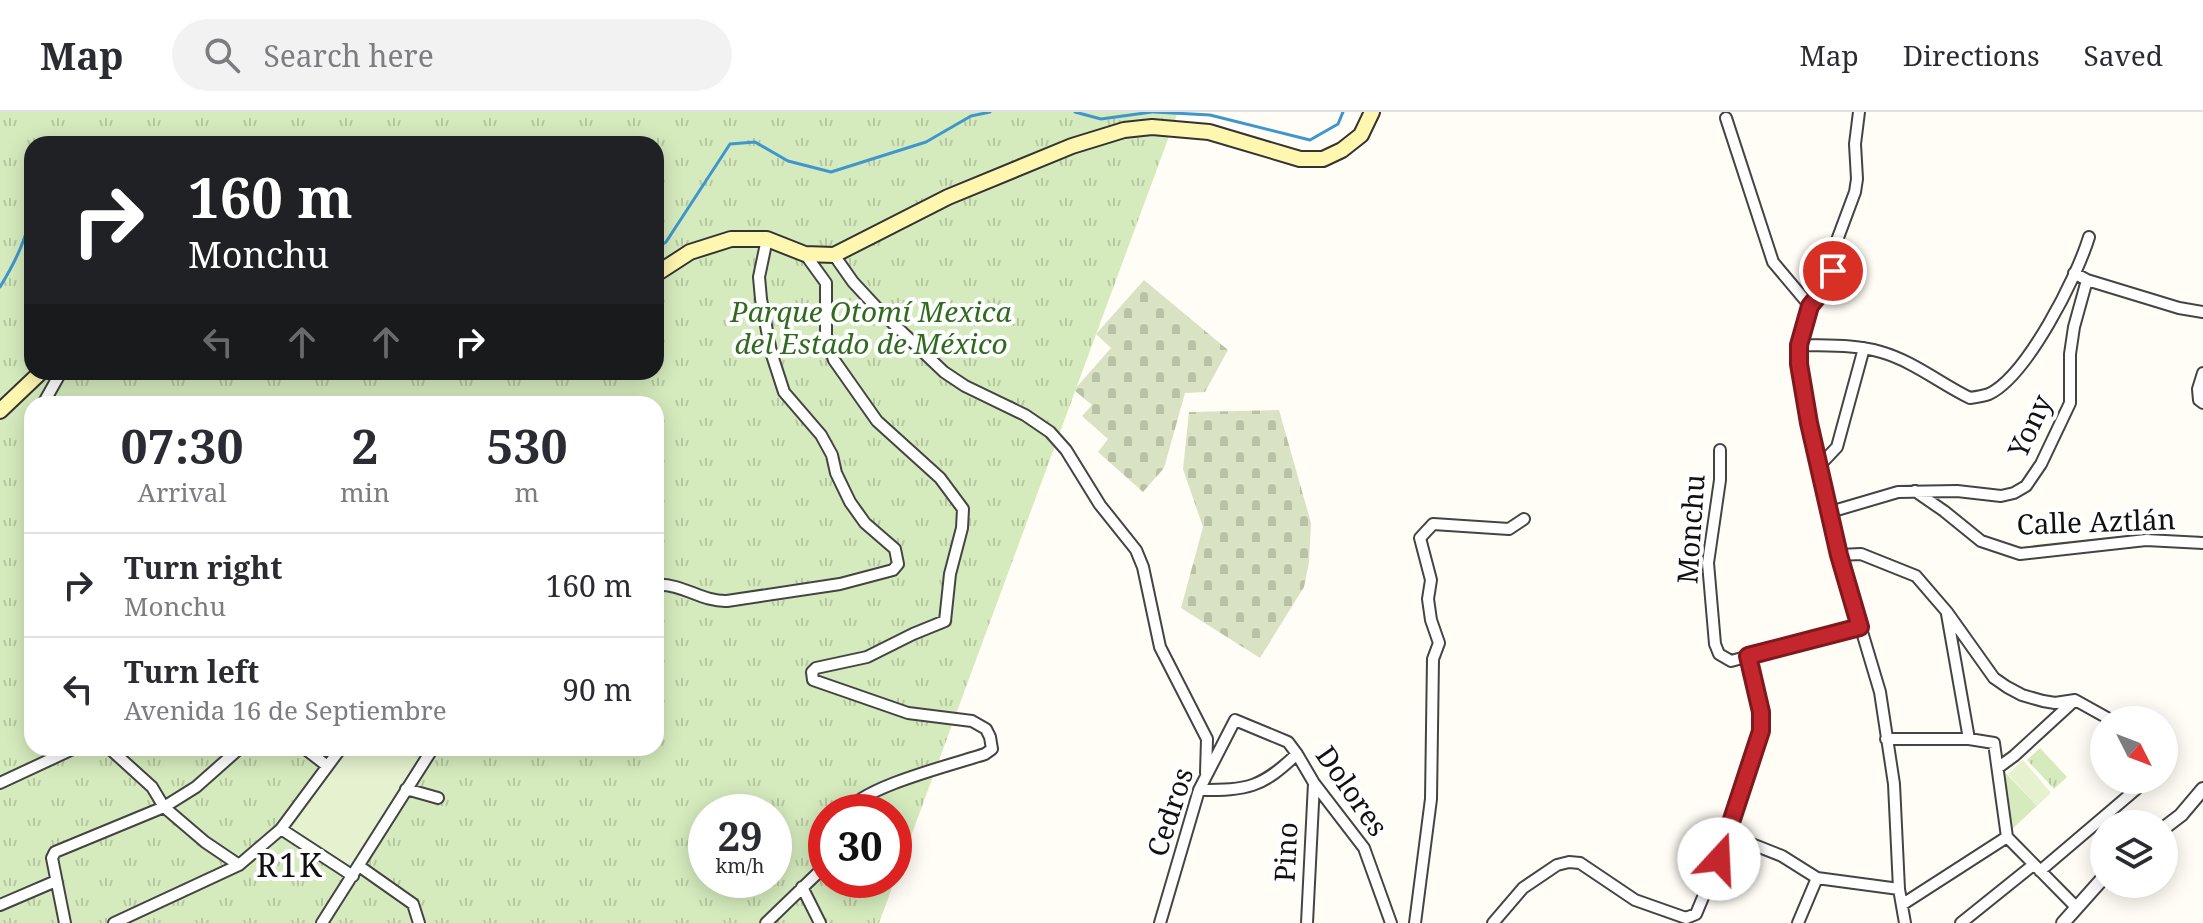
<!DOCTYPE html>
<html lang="en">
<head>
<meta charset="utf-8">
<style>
  :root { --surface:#fff; --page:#f2f2f3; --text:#2b2b33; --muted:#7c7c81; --line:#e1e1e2 }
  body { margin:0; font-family:"Noto Serif",serif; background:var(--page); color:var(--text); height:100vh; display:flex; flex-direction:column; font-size:30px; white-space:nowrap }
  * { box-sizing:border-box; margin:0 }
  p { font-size:26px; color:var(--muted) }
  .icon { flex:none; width:44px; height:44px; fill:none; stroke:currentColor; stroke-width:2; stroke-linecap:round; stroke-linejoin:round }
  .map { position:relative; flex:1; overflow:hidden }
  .side { position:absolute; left:24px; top:284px; width:640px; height:360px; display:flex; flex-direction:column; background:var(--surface); border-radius:24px; box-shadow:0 4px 20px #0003 }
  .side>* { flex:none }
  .top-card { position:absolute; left:24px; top:24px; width:640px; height:244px; border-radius:24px; box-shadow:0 4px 20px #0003; background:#202124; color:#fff; overflow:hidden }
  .needle { width:52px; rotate:132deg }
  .controls { position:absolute; left:2090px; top:594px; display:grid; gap:16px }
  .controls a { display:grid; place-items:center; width:88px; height:88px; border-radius:50%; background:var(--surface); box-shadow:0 4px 20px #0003; font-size:40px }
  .speed { position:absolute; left:688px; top:682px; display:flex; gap:16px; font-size:40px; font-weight:700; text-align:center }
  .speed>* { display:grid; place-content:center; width:104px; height:104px; border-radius:50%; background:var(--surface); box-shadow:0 4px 20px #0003; line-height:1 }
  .speed small { font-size:20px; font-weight:400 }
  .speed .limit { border:12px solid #d22; background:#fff; color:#111 }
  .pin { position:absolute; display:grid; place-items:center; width:68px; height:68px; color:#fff; margin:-34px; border:4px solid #fff; border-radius:50%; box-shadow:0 2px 8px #0007 }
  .me { position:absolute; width:88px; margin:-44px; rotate:20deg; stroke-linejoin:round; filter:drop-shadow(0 0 6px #0008) }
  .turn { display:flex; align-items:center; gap:28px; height:168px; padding:0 32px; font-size:36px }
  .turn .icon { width:104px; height:104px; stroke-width:2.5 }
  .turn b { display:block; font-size:56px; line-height:68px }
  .lanes { display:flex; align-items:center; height:76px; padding:0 32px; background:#0003; justify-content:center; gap:40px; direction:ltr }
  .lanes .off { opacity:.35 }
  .eta { display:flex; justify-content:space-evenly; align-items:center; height:136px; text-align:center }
  .eta b { font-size:48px; font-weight:700; line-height:56px }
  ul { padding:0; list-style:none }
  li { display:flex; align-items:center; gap:24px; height:104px; padding:0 32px; border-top:2px solid var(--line) }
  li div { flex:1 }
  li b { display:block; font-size:30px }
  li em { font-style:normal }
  header { display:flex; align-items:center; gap:48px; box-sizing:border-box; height:112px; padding:0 40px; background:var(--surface); border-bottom:2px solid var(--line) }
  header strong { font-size:38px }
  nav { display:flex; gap:44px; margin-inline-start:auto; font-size:28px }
  .search { width:560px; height:72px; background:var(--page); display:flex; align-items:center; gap:20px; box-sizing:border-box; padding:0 28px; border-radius:44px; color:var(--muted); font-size:30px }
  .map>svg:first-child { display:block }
  .grass { fill:#d5ebbd }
  .cemetery { fill:url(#cemetery-stones) }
  .park { fill:url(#park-tufts); fill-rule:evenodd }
  .pitch { fill:#e6f2cf }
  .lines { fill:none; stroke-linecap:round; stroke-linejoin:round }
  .stream { stroke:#3f96cf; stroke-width:3 }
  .minor-casing { stroke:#444; stroke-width:14 }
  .tertiary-casing { stroke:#444; stroke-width:16 }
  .secondary-casing { stroke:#333; stroke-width:18 }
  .minor { stroke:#fff; stroke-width:10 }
  .tertiary { stroke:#fff; stroke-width:12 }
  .secondary { stroke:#fff6b0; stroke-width:14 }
  .route-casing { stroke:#7f191e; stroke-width:20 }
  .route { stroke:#c4262e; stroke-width:14 }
  .labels { text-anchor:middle; stroke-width:8; stroke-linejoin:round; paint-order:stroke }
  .park-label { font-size:28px; font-style:italic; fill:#2f6b1f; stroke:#fff }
  .street-label { font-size:28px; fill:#111; stroke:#fff }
  .quarter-label { font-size:32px; letter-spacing:2px; fill:#111; stroke:#fff }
</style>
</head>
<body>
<header>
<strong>Map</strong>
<div class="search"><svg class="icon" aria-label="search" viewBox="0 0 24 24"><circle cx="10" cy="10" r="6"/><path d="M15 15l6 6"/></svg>Search here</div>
<nav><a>Map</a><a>Directions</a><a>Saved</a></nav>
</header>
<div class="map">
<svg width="2203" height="811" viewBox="0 0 2203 811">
  <defs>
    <pattern id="cemetery-stones" width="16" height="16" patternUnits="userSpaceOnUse" patternTransform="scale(2)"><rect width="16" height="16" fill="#d9e3c4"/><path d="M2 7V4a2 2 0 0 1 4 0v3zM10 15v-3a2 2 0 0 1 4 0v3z" fill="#b9c2a7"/></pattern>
    <pattern id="park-tufts" width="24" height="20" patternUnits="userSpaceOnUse" patternTransform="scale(2)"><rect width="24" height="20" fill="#d5ebbd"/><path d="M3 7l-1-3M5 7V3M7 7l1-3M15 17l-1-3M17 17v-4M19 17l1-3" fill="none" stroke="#b6c8a1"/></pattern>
  </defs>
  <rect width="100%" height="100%" fill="#fffdf5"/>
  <path class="grass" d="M2005,660L2037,694L2011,718Z"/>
  <path class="cemetery" d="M1144,168L1228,238L1205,280L1185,281L1164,356L1143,380L1098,340L1108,327L1082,304L1092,293L1074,278L1111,236L1096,222Z
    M1279,298L1311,411L1309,450L1304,475L1260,546L1181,496L1203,415L1183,357L1189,300Z"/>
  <path class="park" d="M0,0H1178L879,811H0ZM32,32H656V260H32ZM32,292H656V636H32ZM706,700H774V768H706ZM826,700H894V768H826Z
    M2040,636L2067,665L2054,677L2027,648Z"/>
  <path class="pitch" d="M348,636H402L418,647L353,755L291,717Z
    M2023,648L2051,681L2037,694L2008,662Z"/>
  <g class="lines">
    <path class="stream" d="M1075,0L1101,7L1152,0
      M1154,0L1210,3L1310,28L1338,12L1343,0
      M656,137L666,130L730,32L755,30L788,49L831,60L926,30L971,4L990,0
      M0,175C11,157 22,137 27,117C29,106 26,104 32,93"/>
    <g class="minor-casing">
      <path id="minor" d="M1726,6L1773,150L1810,194L1799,233L1802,272L1839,443L1880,580L1894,672L1899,777L1905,811
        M805,142L826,171V224L834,248L877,309L940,366L963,397L962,416L950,462L945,509L913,522L867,545L816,556L812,560L813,568L908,601L972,609L986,617L990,625L992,637L985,642C955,652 861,675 847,700
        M834,143L853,170L878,197L944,260L965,274L1025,303L1050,320L1066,338L1100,393L1136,438L1143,455L1160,535L1207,627L1206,661
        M2074,161L2087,168L2179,196L2203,200
        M1810,194L1830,168L1836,131L1855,80L1857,67L1855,32L1859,0
        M1799,233C1826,234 1855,232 1881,240C1913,249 1941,272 1970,286C1977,285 1983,284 1989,282C2027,264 2077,165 2089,125
        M2203,261L2198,277L2199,288L2203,291
        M43,292L61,260
        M1720,338V368L1708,451L1715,532L1719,542L1731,549L1860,515
        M1820,353L1837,335L1864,236
        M1915,379L1944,399L1981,429L2020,442L2146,428L2203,431
        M1830,400L1898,380L1957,379L2001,384L2014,381L2026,374L2041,352L2070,291V242L2074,215L2087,168
        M1839,443L1861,442L1916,464L1947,500L1994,566L2007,575L2022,583L2043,589L2055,591L2075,588L2111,608
        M656,473C682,471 702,490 727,489L840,472L893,458L898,452L895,437L865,411L850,390L836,361L832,343L821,323L784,280L771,240L761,187L759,165L767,127
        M1947,502L1969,627
        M1886,627H1969L1994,631L2007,725
        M109,636L152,675L164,695L205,730L239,753
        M304,636L326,653
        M2164,638L2169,641L2164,648
        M1999,655L2014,644L2075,588
        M0,671L75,636
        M406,677L438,686
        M1199,678C1249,678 1261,676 1297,642
        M281,717L353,764
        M1729,723L1782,744L1817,766L1899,777
        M2007,725L2076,795
        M359,754L413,792L419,811
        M2040,759L2147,668
        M802,775L820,811
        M1903,792L2007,725
        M0,793L56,769
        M65,811L52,746L55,740L164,695L196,675L240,636
        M114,811L239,753L281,717L341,636
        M322,811L433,636
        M766,811L826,753
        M1160,811L1199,678L1235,608L1288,630L1297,642L1314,671L1364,736L1391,811
        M1307,811L1314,671
        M1415,811L1431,687L1433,547L1439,531L1431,508L1428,487L1431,468L1420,426L1433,412L1509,417L1524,407
        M1493,811L1523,776L1557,753L1569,750L1580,751L1635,788L1686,806L1696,802L1729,723L1761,619V600L1748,544
        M1798,811L1817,766
        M1961,811L2032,754"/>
    </g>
    <g class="tertiary-casing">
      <path id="tertiary" d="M2164,716L2181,703L2203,677
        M2063,811L2104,765"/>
    </g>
    <g class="secondary-casing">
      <path id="secondary" d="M656,162L690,140L731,127H767L805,142L834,143L948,85L1072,34L1124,18L1152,15L1209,20L1300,47H1323L1342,38L1361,23L1372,0
        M0,299L41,260"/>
    </g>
    <use href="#minor" class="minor"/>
    <use href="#tertiary" class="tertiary"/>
    <use href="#secondary" class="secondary"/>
  </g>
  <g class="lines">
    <g class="route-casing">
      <path id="route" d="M1719,747L1761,619V600L1748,544L1860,515L1839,443L1809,311L1799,252V233L1810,194L1828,172L1833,159"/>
    </g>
    <use href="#route" class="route"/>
  </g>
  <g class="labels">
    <g class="park-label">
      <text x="871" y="210">Parque Otomí Mexica<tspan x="871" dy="32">del Estado de México</tspan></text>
    </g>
    <g class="street-label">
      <text transform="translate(2030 314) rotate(-65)" y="10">Yony</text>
      <text transform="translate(2096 410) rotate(-2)" y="10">Calle Aztlán</text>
      <text transform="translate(1691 417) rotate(-86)" y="10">Monchu</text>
      <text transform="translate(1352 679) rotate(55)" y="10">Dolores</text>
      <text transform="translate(1170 700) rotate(-72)" y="10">Cedros</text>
      <text transform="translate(1286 740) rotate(-87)" y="10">Pino</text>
    </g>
    <g class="quarter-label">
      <text x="290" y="765">R1K</text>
    </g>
  </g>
</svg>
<div class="controls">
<a><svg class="needle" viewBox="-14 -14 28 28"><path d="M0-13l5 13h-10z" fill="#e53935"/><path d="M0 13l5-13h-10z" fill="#7c7c81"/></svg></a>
<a><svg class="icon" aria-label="layers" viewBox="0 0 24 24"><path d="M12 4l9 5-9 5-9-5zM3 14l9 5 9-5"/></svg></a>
</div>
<div class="speed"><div>29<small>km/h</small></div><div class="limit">30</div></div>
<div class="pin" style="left:1833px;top:159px;background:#d93025"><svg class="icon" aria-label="arrive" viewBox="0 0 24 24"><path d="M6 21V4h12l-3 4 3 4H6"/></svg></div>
<svg class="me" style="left:1719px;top:747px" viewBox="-20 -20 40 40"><circle r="19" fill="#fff"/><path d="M0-13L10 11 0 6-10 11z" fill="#c4262e"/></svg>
<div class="top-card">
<div class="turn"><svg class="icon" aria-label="right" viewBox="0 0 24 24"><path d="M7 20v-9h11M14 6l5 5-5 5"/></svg><div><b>160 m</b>Monchu</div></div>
<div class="lanes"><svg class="icon off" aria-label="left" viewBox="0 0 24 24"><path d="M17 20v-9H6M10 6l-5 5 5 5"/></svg><svg class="icon off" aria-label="ahead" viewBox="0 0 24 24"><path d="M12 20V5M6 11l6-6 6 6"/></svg><svg class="icon off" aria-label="ahead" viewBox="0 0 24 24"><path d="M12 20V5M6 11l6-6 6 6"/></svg><svg class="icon" aria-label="right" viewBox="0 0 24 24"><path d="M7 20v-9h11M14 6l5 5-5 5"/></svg></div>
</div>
<section class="side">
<div class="eta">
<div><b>07:30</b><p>Arrival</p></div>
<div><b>2</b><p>min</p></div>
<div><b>530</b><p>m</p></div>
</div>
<ul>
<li><svg class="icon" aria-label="right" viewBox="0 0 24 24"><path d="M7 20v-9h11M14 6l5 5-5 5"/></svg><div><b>Turn right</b><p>Monchu</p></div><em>160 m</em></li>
<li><svg class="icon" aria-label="left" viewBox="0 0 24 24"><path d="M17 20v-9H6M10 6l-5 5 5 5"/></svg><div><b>Turn left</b><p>Avenida 16 de Septiembre</p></div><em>90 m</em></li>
</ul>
</section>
</div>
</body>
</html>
